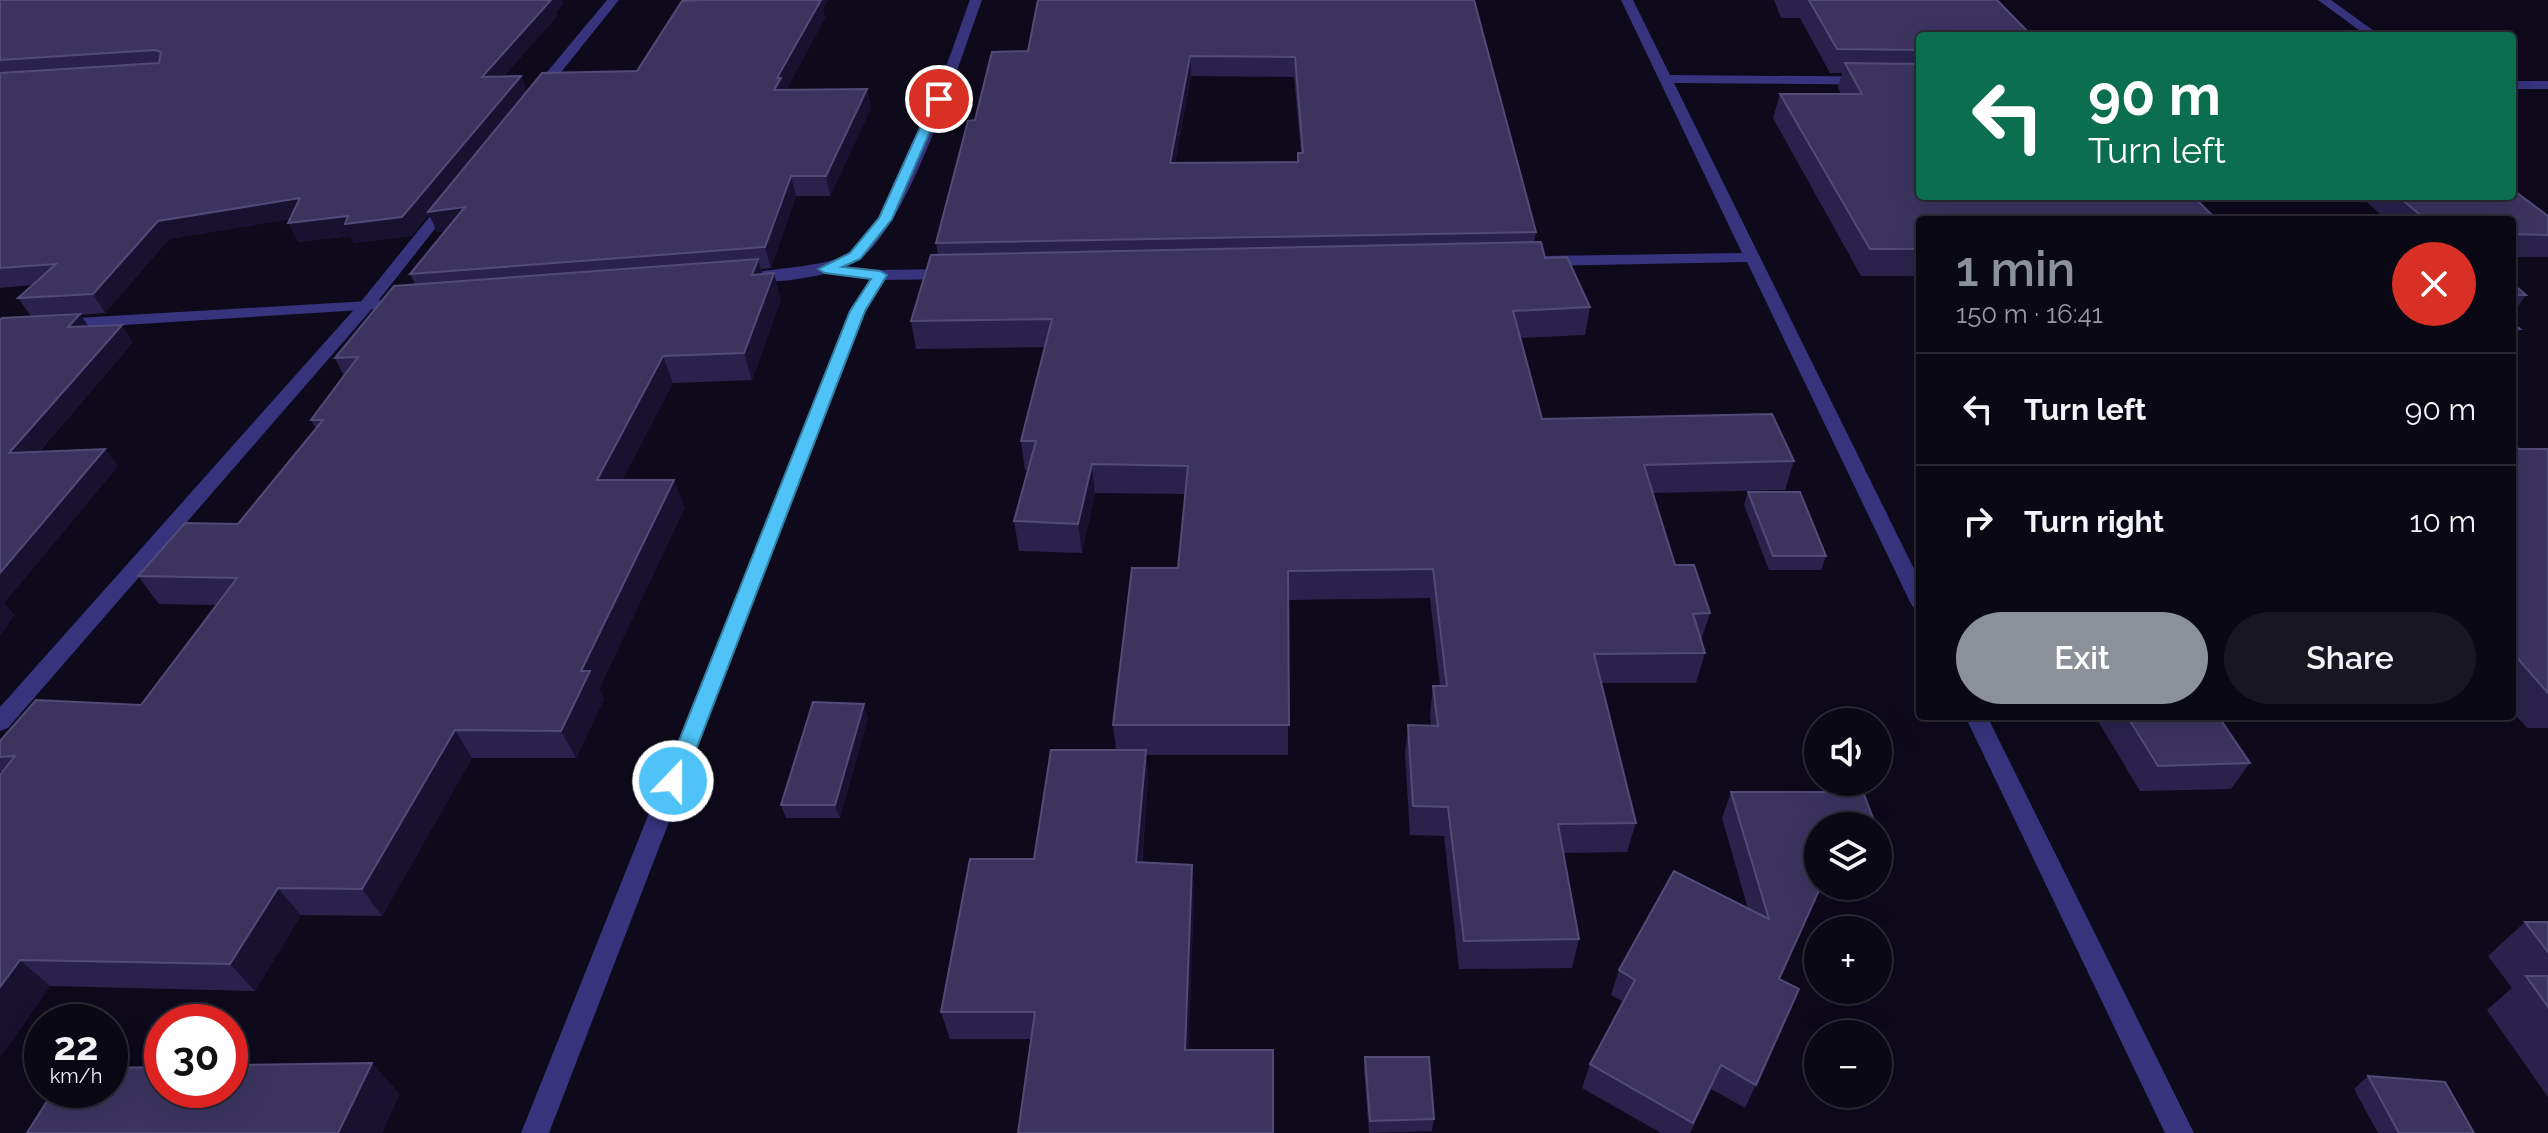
<!DOCTYPE html>
<html lang="en">
<head>
<meta charset="utf-8">
<style>
  :root { --surface:#0a0815; --page:#181622; --text:#f1f3f6; --muted:#999aa0; --line:#2a2934; --accent:#8c9099 }
  body { margin:0; font-family:Raleway,sans-serif; background:var(--page); color:var(--text); height:100vh; display:flex; flex-direction:column; font-size:30px; white-space:nowrap }
  * { box-sizing:border-box; margin:0 }
  p { font-size:26px; color:var(--muted) }
  .icon { flex:none; width:44px; height:44px; fill:none; stroke:currentColor; stroke-width:2; stroke-linecap:round; stroke-linejoin:round }
  .map { position:relative; flex:1; overflow:hidden }
  .drawer { position:absolute; left:1916px; top:216px; width:600px; height:504px; display:flex; flex-direction:column; background:var(--surface); border-radius:8px; box-shadow:0 8px 32px #0002,0 0 0 2px var(--line) }
  .drawer>* { flex:none }
  .top-card { position:absolute; left:1916px; top:32px; width:600px; height:168px; border-radius:8px; box-shadow:0 8px 32px #0002,0 0 0 2px var(--line); background:#0b6e4f; color:#fff; overflow:hidden }
  .controls { position:absolute; left:1804px; top:708px; display:grid; gap:16px }
  .controls a { display:grid; place-items:center; width:88px; height:88px; border-radius:50%; background:var(--surface); box-shadow:0 8px 32px #0002,0 0 0 2px var(--line); font-size:40px }
  .speed { position:absolute; left:24px; top:1004px; display:flex; gap:16px; font-size:40px; font-weight:700; text-align:center }
  .speed>* { display:grid; place-content:center; width:104px; height:104px; border-radius:50%; background:var(--surface); box-shadow:0 8px 32px #0002,0 0 0 2px var(--line); line-height:1 }
  .speed small { font-size:20px; font-weight:400 }
  .speed .limit { border:12px solid #d22; background:#fff; color:#111 }
  .pin { position:absolute; display:grid; place-items:center; width:68px; height:68px; color:#fff; margin:-34px; border:4px solid #fff; border-radius:50%; box-shadow:0 2px 8px #0007 }
  .me { position:absolute; width:88px; margin:-44px; rotate:22deg; stroke-linejoin:round; filter:drop-shadow(0 0 6px #0008) }
  .turn { display:flex; align-items:center; gap:28px; height:168px; padding:0 40px; font-size:36px }
  .turn .icon { width:104px; height:104px; stroke-width:2.5 }
  .turn b { display:block; font-size:56px; line-height:68px }
  .round { display:grid; place-items:center; flex:none; width:84px; height:84px; border-radius:42px; background:var(--page) }
  .head { display:flex; align-items:center; justify-content:space-between; height:136px; padding:0 40px }
  h1 { font-size:48px; font-weight:600; line-height:60px; color:var(--accent) }
  .cta { display:flex; gap:16px; margin-top:auto; padding:16px 40px }
  .cta a { flex:1; height:92px; border-radius:48px; background:var(--accent); color:#fff; font-size:32px; font-weight:600; line-height:92px; text-align:center }
  .cta a+a { background:var(--page); color:var(--text) }
  ul { padding:0; list-style:none }
  li { display:flex; align-items:center; gap:24px; height:112px; padding:0 40px; border-top:2px solid var(--line) }
  li div { flex:1 }
  li b { display:block; font-size:30px }
  li em { font-style:normal }
  .map>svg:first-child { display:block }
  .lines { fill:none; stroke-linecap:round; stroke-linejoin:round }
  .minor { fill:#37337d; fill-rule:evenodd }
  .tertiary { fill:#37337d; fill-rule:evenodd }
  .wall { fill:#2a224c; fill-rule:evenodd }
  .shaded-wall { fill:#181130 }
  .building { fill:#3c345f; stroke:#524b78; stroke-width:2; fill-rule:evenodd }
  .route { fill:#4fc3f7; stroke:#337fa1; stroke-width:2 }
</style>
</head>
<body>
<div class="map">
<svg width="2548" height="1133" viewBox="0 0 2548 1133">
  <rect width="100%" height="100%" fill="#0e0a1c"/>
  <g class="lines">
    <path class="minor" d="M607,0H619L542,96H532V90Z
      M1621,0H1633L1670,75L1920,77V85L1674,83L1920,581V609L1913,607L1910,602L1747,262L1543,266L1535,261L1543,256L1742,253Z
      M2318,0H2331L2381,36H2367Z
      M2512,81H2548V89H2512Z
      M449,198L456,202L371,310L8,728L0,731V707L359,304L444,199Z
      M825,264L880,270L951,269L959,274L951,279L885,280L866,311L549,1133H521L850,311L870,279L820,272V266Z
      M1965,716H1987L2194,1133H2165Z"/>
    <path class="tertiary" d="M970,0H982C959,62 910,223 859,260C837,276 770,286 744,280L742,277C753,268 818,269 843,256C894,230 949,56 970,0Z
      M403,299L409,301V307L60,329L52,324L60,319Z"/>
  </g>
  <path class="wall" d="M0,0H562L563,4L556,12L557,16L504,76H521L527,92L637,71L705,0H828L823,9L825,18L786,90L867,89L871,108L830,196H796L771,268L761,269L762,274L781,299L752,380L673,383L622,480L685,507L599,689L604,699L576,758H472L382,916L301,915L255,991L50,986L0,1058V775L2,773L0,771V741L141,705L217,605L159,604L138,576L238,524L316,429L311,420L344,376L335,358L415,284L410,274L445,231L437,232L429,214L411,236L354,243L350,236L298,242L289,219L169,239L105,313L80,315L88,326L133,342L39,452L118,466L4,603L14,615L0,636L31,316L18,298L32,285L0,288Z
    M1474,0L1536,232L1534,243L1545,258L1590,307L1585,335L1520,338L1542,419L1794,461L1785,490L1653,493L1675,565L1710,613L1701,641L1705,653L1696,683H1601L1636,823L1627,852L1564,853L1579,939L1572,968L1459,969L1444,836L1410,835L1405,754L1408,725L1431,726L1430,715L1433,686H1440L1430,598L1288,600V755H1146L1148,779L1142,862L1192,865L1194,893L1188,1050L1273,1133L1031,1039H950L941,1012L1034,859L1116,750L1113,725L1178,568L1186,494L1095,493L1082,553L1019,551L1014,521L1028,470H1025L1021,441L1045,347L916,349L911,321L938,255L936,243L975,120L1028,51ZM1191,76L1294,77L1301,153L1298,162L1175,163Z
    M1774,0H1997L1920,36V276H1861L1773,118L1780,94H1841L1838,87L1842,73H1830L1800,18H1781Z
    M2360,196H2512L2548,216V257H2512V220H2387Z
    M2512,283L2526,295L2512,315Z
    M2512,322L2520,329L2512,340Z
    M2512,444L2519,449H2548V728H2527L2512,711Z
    M1748,492L1826,556L1821,570H1769L1744,505Z
    M2095,716H2218L2250,763L2231,789L2140,791Z
    M868,717L840,818H786L781,805Z
    M1731,792L1818,826V886H1878V831L1891,866L1878,892H1819L1779,979L1756,1085L1745,1108L1711,1089L1690,1133H1661L1582,1088L1590,1064L1624,1002L1611,995L1619,970L1748,909L1722,818Z
    M2525,922H2548V1097L2487,1010L2512,988L2488,956Z
    M1365,1057L1434,1119L1432,1131L1369,1133L1364,1070Z
    M2368,1076L2474,1133H2378L2354,1089Z"/>
  <path class="shaded-wall" d="M548,0H562L563,4L556,12L557,16L489,94L482,77Z
    M814,0H828L823,9L825,18L785,92L774,90L777,78Z
    M1190,56L1191,76L1171,184L1170,163Z
    M521,76L527,93L474,227L437,232L429,214L411,236L354,243L350,236L298,242L288,223Z
    M867,89L871,108L830,196L826,176Z
    M791,176L796,196L771,268L765,247Z
    M300,198L310,216L169,239L105,313L93,294L158,221Z
    M758,259L765,285L752,275Z
    M774,273L781,299L752,380L744,353Z
    M80,314L91,330L68,327Z
    M122,325L133,342L23,470L9,453Z
    M663,356L673,383L608,507L597,480Z
    M105,449L118,466L4,603L14,615L0,636V573Z
    M1092,464L1095,493L1082,553L1078,524Z
    M674,480L685,507L599,689L604,699L576,758L561,731L581,671Z
    M864,704L868,717L840,818L835,805Z
    M455,730L472,758L382,916L362,889Z
    M1146,750L1148,779L1139,890L1136,862Z
    M1192,865L1194,893L1188,1077L1185,1050Z
    M278,888L301,915L255,991L230,964Z
    M20,960L50,986L0,1058V987Z
    M372,1063L400,1094L382,1133H338Z"/>
  <path class="building" d="M0,0H551L482,77L521,76L402,217L345,224L348,216L288,223L300,198L158,221L93,294L18,298L56,264L0,268V73L159,63L161,52L155,50L0,60Z
    M705,0H821L777,78H781L774,90L867,89L826,176H791L765,247L410,274L465,207L428,212L542,73L637,71L682,1Z
    M1038,0H1474L1536,232L936,243L968,121L975,120L992,52L1028,51ZM1190,56L1295,57L1303,153H1298V162L1170,163Z
    M1809,0H1997L2032,36H1920V50L1837,49Z
    M1845,63L1920,64V196H2193L2217,220H1920V249H1870L1780,94H1862Z
    M2512,189L2548,216V235L2512,234V220H2426L2398,196H2512Z
    M1541,242L1545,258L1567,257L1590,307L1513,311L1542,419L1772,414L1794,461L1644,465L1675,565H1694L1710,613L1693,614L1705,653L1594,654L1636,823L1558,824L1579,939L1464,941L1448,807L1413,806L1408,725L1438,726L1433,686H1447L1433,569L1288,571L1289,725H1113L1132,568H1178L1188,466L1092,464L1078,524L1014,521L1036,441H1021L1052,319L911,321L931,255Z
    M758,259L752,275L774,273L744,353L663,356L597,480H674L581,671H590L561,731L455,730L362,889L278,888L230,964L20,960L0,987V775L15,756L0,757V741L36,700L141,705L237,578L138,576L185,523L238,524L323,420H311L358,357L335,358L394,286Z
    M2512,283L2526,295H2512Z
    M80,314L68,327L122,325L9,453L105,449L0,573V320L2,318Z
    M2512,322L2520,329H2512Z
    M2512,444L2519,449H2548V693L2512,652Z
    M1748,492H1800L1826,556H1773Z
    M813,702L864,704L835,805H781Z
    M2127,716H2218L2250,763L2158,766Z
    M1051,750H1146L1136,862L1192,865L1185,1050H1273V1133H1018L1035,1012H941L970,859H1034Z
    M1731,792H1863L1876,826H1818V886H1821L1779,979L1799,989L1756,1085L1721,1065L1693,1123L1590,1064L1635,980L1619,970L1674,871L1769,919Z
    M1878,831L1891,866H1878Z
    M2525,922H2548V952Z
    M2526,976H2548V1007Z
    M1365,1057H1429L1434,1119L1370,1121Z
    M372,1063L338,1133H27L54,1090H110V1068L162,1067V1090H230V1065Z
    M2368,1076L2445,1082L2474,1133H2399Z"/>
  <path class="route" d="M939,95L944,99L892,219L860,259L842,267L880,271L887,275L865,311L684,781L681,787L673,789L666,787L663,781L850,311L871,279L825,273L818,269L850,253L879,218L933,99Z"/>
</svg>
<div class="controls">
<a><svg class="icon" aria-label="sound" viewBox="0 0 24 24"><path d="M4 9h4l5-4v14l-5-4H4zM17 9q2 3 0 6"/></svg></a>
<a><svg class="icon" aria-label="layers" viewBox="0 0 24 24"><path d="M12 4l9 5-9 5-9-5zM3 14l9 5 9-5"/></svg></a>
<a>+</a>
<a>−</a>
</div>
<div class="speed"><div>22<small>km/h</small></div><div class="limit">30</div></div>
<div class="pin" style="left:939px;top:99px;background:#d93025"><svg class="icon" aria-label="arrive" viewBox="0 0 24 24"><path d="M6 21V4h12l-3 4 3 4H6"/></svg></div>
<svg class="me" style="left:673px;top:781px" viewBox="-20 -20 40 40"><circle r="17" fill="#4fc3f7" stroke="#fff" stroke-width="3"/><path d="M0-11L8 9 0 5-8 9z" fill="#fff"/></svg>
<div class="top-card">
<div class="turn"><svg class="icon" aria-label="left" viewBox="0 0 24 24"><path d="M17 20v-9H6M10 6l-5 5 5 5"/></svg><div><b>90 m</b>Turn left</div></div>
</div>
<section class="drawer">
<div class="head"><div><h1>1 min</h1><p>150 m · 16:41</p></div><a class="round" style="background:#d93025;color:#fff"><svg class="icon" aria-label="close" viewBox="0 0 24 24"><path d="M6 6l12 12M18 6L6 18"/></svg></a></div>
<ul>
<li><svg class="icon" aria-label="left" viewBox="0 0 24 24"><path d="M17 20v-9H6M10 6l-5 5 5 5"/></svg><div><b>Turn left</b></div><em>90 m</em></li>
<li><svg class="icon" aria-label="right" viewBox="0 0 24 24"><path d="M7 20v-9h11M14 6l5 5-5 5"/></svg><div><b>Turn right</b></div><em>10 m</em></li>
</ul>
<div class="cta"><a>Exit</a><a>Share</a></div>
</section>
</div>
</body>
</html>
